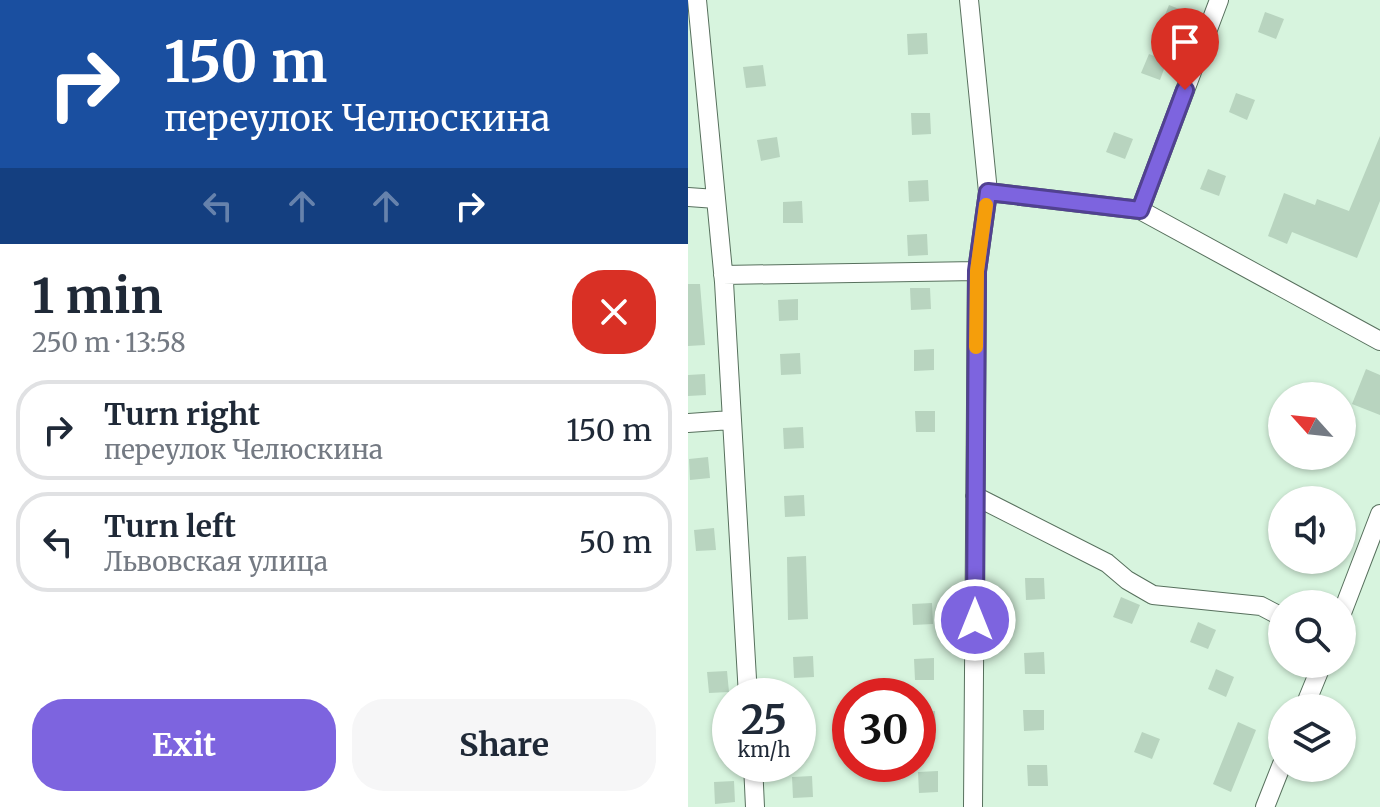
<!DOCTYPE html>
<html lang="en">
<head>
<meta charset="utf-8">
<style>
  :root { --surface:#fff; --page:#f6f6f7; --text:#1f2937; --muted:#747a83; --line:#e0e1e3; --accent:#7d64df }
  body { margin:0; font-family:Merriweather,serif; background:var(--page); color:var(--text); height:100vh; display:flex; flex-direction:column; font-size:30px; white-space:nowrap }
  * { box-sizing:border-box; margin:0 }
  p { font-size:26px; color:var(--muted) }
  .icon { flex:none; width:44px; height:44px; fill:none; stroke:currentColor; stroke-width:2; stroke-linecap:round; stroke-linejoin:round }
  .map { position:relative; flex:1; overflow:hidden }
  .details { display:flex; flex-direction:column; background:var(--surface); width:688px }
  .details>* { flex:none }
  .hud { background:#1a4fa0; color:#fff; overflow:hidden }
  .needle { width:52px; rotate:297deg }
  .tools { position:absolute; left:580px; top:382px; display:grid; gap:16px }
  .tools a { display:grid; place-items:center; width:88px; height:88px; border-radius:50%; background:var(--surface); box-shadow:0 2px 6px #0004; font-size:40px }
  .speed { position:absolute; left:24px; top:678px; display:flex; gap:16px; font-size:40px; font-weight:700; text-align:center }
  .speed>* { display:grid; place-content:center; width:104px; height:104px; border-radius:50%; background:var(--surface); box-shadow:0 2px 6px #0004; line-height:1 }
  .speed small { font-size:20px; font-weight:400 }
  .speed .limit { border:12px solid #d22; background:#fff; color:#111 }
  .pin { position:absolute; display:grid; place-items:center; width:68px; height:68px; color:#fff; margin:-82px -34px; border-radius:50% 50% 50% 0; rotate:-45deg; box-shadow:0 0 8px #0007 }
  .pin .icon { rotate:45deg }
  .me { position:absolute; width:88px; margin:-44px; rotate:0deg; stroke-linejoin:round; filter:drop-shadow(0 0 6px #0008) }
  .turn { display:flex; align-items:center; gap:28px; height:168px; padding:0 32px; font-size:36px }
  .turn .icon { width:104px; height:104px; stroke-width:2.5 }
  .turn b { display:block; font-size:56px; line-height:68px }
  .lanes { display:flex; align-items:center; height:76px; padding:0 32px; background:#0003; justify-content:center; gap:40px; direction:ltr }
  .lanes .off { opacity:.35 }
  .round { display:grid; place-items:center; flex:none; width:84px; height:84px; border-radius:32px; background:var(--page) }
  .summary { display:flex; align-items:center; justify-content:space-between; height:136px; padding:0 32px }
  h1 { font-size:48px; font-weight:700; line-height:60px }
  .action { display:flex; gap:16px; margin-top:auto; padding:16px 32px }
  .action a { flex:1; height:92px; border-radius:32px; background:var(--accent); color:#fff; font-size:32px; font-weight:700; line-height:92px; text-align:center }
  .action a+a { background:var(--page); color:var(--text) }
  ul { padding:0; list-style:none }
  li { display:flex; align-items:center; gap:24px; height:100px; margin:0 16px 12px; padding:0 16px; border:4px solid var(--line); border-radius:32px }
  li div { flex:1 }
  li b { display:block; font-size:30px }
  li em { font-style:normal }
  main { display:flex; flex:1; min-height:0 }
  .map>svg:first-child { display:block }
  .building { fill:#b8d4bf }
  .lines { fill:none; stroke-linecap:round; stroke-linejoin:round }
  .minor-casing { stroke:#57705d; stroke-width:20 }
  .minor { stroke:#fff; stroke-width:18 }
  .route-casing { stroke:#514191; stroke-width:20 }
  .route { stroke:#7d64df; stroke-width:14 }
  .slow { stroke:#f59e0b; stroke-width:14 }
</style>
</head>
<body>
<main>
<section class="details">
<div class="hud">
<div class="turn"><svg class="icon" aria-label="right" viewBox="0 0 24 24"><path d="M7 20v-9h11M14 6l5 5-5 5"/></svg><div><b>150 m</b>переулок Челюскина</div></div>
<div class="lanes"><svg class="icon off" aria-label="left" viewBox="0 0 24 24"><path d="M17 20v-9H6M10 6l-5 5 5 5"/></svg><svg class="icon off" aria-label="ahead" viewBox="0 0 24 24"><path d="M12 20V5M6 11l6-6 6 6"/></svg><svg class="icon off" aria-label="ahead" viewBox="0 0 24 24"><path d="M12 20V5M6 11l6-6 6 6"/></svg><svg class="icon" aria-label="right" viewBox="0 0 24 24"><path d="M7 20v-9h11M14 6l5 5-5 5"/></svg></div>
</div>
<div class="summary"><div><h1>1 min</h1><p>250 m · 13:58</p></div><a class="round" style="background:#d93025;color:#fff"><svg class="icon" aria-label="close" viewBox="0 0 24 24"><path d="M6 6l12 12M18 6L6 18"/></svg></a></div>
<ul>
<li><svg class="icon" aria-label="right" viewBox="0 0 24 24"><path d="M7 20v-9h11M14 6l5 5-5 5"/></svg><div><b>Turn right</b><p>переулок Челюскина</p></div><em>150 m</em></li>
<li><svg class="icon" aria-label="left" viewBox="0 0 24 24"><path d="M17 20v-9H6M10 6l-5 5 5 5"/></svg><div><b>Turn left</b><p>Львовская улица</p></div><em>50 m</em></li>
</ul>
<div class="action"><a>Exit</a><a>Share</a></div>
</section>
<div class="map">
<svg width="692" height="807" viewBox="0 0 692 807">
  <rect width="100%" height="100%" fill="#d7f4de"/>
  <path class="building" d="M481,5L499,12L492,32L473,25Z
    M577,12L596,19L588,39L570,32Z
    M239,33L240,54L220,55L219,34Z
    M461,54L479,61L472,80L453,73Z
    M75,65L78,86L58,88L55,67Z
    M548,93L567,100L559,120L541,112Z
    M223,113H242L243,134L224,135Z
    M426,132L445,139L437,159L418,152Z
    M692,136V201L669,258L604,232L599,244L580,236L596,193L627,205L629,199L661,211Z
    M89,137L92,157L73,161L69,140Z
    M520,169L538,176L531,196L512,189Z
    M240,180L241,201L221,202L220,181Z
    M114,201L115,223H95V202Z
    M239,234L240,255L220,256L219,235Z
    M0,284H12L17,345L0,346Z
    M222,288H242L243,309L223,310Z
    M110,299V320L91,321L90,300Z
    M246,349V370L226,371V350Z
    M112,353L113,374L93,375L92,354Z
    M678,369L692,375V415L664,404Z
    M17,374L18,395L0,396V375Z
    M227,411H247V432H228Z
    M115,427L116,448L96,449L95,428Z
    M20,457L22,478L2,480L1,459Z
    M116,495L117,516L97,517L96,496Z
    M26,528L28,550L8,551L6,530Z
    M118,556L120,619L100,620L99,557Z
    M337,578H356L357,599L338,600Z
    M433,597L452,605L444,624L425,617Z
    M244,603L245,624L225,625L224,604Z
    M510,622L528,630L520,649L502,642Z
    M356,652L357,674H337L336,653Z
    M125,656L126,677L106,678L105,657Z
    M246,658V680H227L226,659Z
    M528,669L546,677L538,697L520,689Z
    M39,671L41,692L21,693L19,672Z
    M335,710H356V730L336,731Z
    M247,711L248,733H230V712Z
    M550,722L568,730L543,792L525,784Z
    M454,732L472,739L464,759L446,752Z
    M339,765H359L360,786H340Z
    M250,771V792L231,793L230,772Z
    M124,776L125,797L105,798L104,777Z
    M46,781L47,802L27,804L26,782Z"/>
  <g class="lines">
    <g class="minor-casing">
      <path id="minor" d="M9,0L36,282L60,696
        M281,0L300,192L289,271L285,807
        M300,192L452,210L692,341
        M0,197L28,199
        M452,210L531,0
        M35,275L289,271
        M0,423L43,420
        M287,496L419,563L439,580L465,595L573,606L594,617
        M654,613L692,514
        M616,708L634,664
        M65,764L67,807
        M577,807L594,764"/>
    </g>
    <use href="#minor" class="minor"/>
  </g>
  <g class="lines">
    <g class="route-casing">
      <path id="route" d="M287,620L289,271L300,192L452,210L497,90"/>
    </g>
    <use href="#route" class="route"/>
    <path class="slow" d="M288,347L289,271L298,205"/>
  </g>
</svg>
<div class="tools">
<a><svg class="needle" viewBox="-14 -14 28 28"><path d="M0-13l5 13h-10z" fill="#e53935"/><path d="M0 13l5-13h-10z" fill="#747a83"/></svg></a>
<a><svg class="icon" aria-label="sound" viewBox="0 0 24 24"><path d="M4 9h4l5-4v14l-5-4H4zM17 9q2 3 0 6"/></svg></a>
<a><svg class="icon" aria-label="search" viewBox="0 0 24 24"><circle cx="10" cy="10" r="6"/><path d="M15 15l6 6"/></svg></a>
<a><svg class="icon" aria-label="layers" viewBox="0 0 24 24"><path d="M12 4l9 5-9 5-9-5zM3 14l9 5 9-5"/></svg></a>
</div>
<div class="speed"><div>25<small>km/h</small></div><div class="limit">30</div></div>
<div class="pin" style="left:497px;top:90px;background:#d93025"><svg class="icon" aria-label="arrive" viewBox="0 0 24 24"><path d="M6 21V4h12l-3 4 3 4H6"/></svg></div>
<svg class="me" style="left:287px;top:620px" viewBox="-20 -20 40 40"><circle r="17" fill="#7d64df" stroke="#fff" stroke-width="3"/><path d="M0-11L8 9 0 5-8 9z" fill="#fff"/></svg>
</div>
</main>
</body>
</html>
